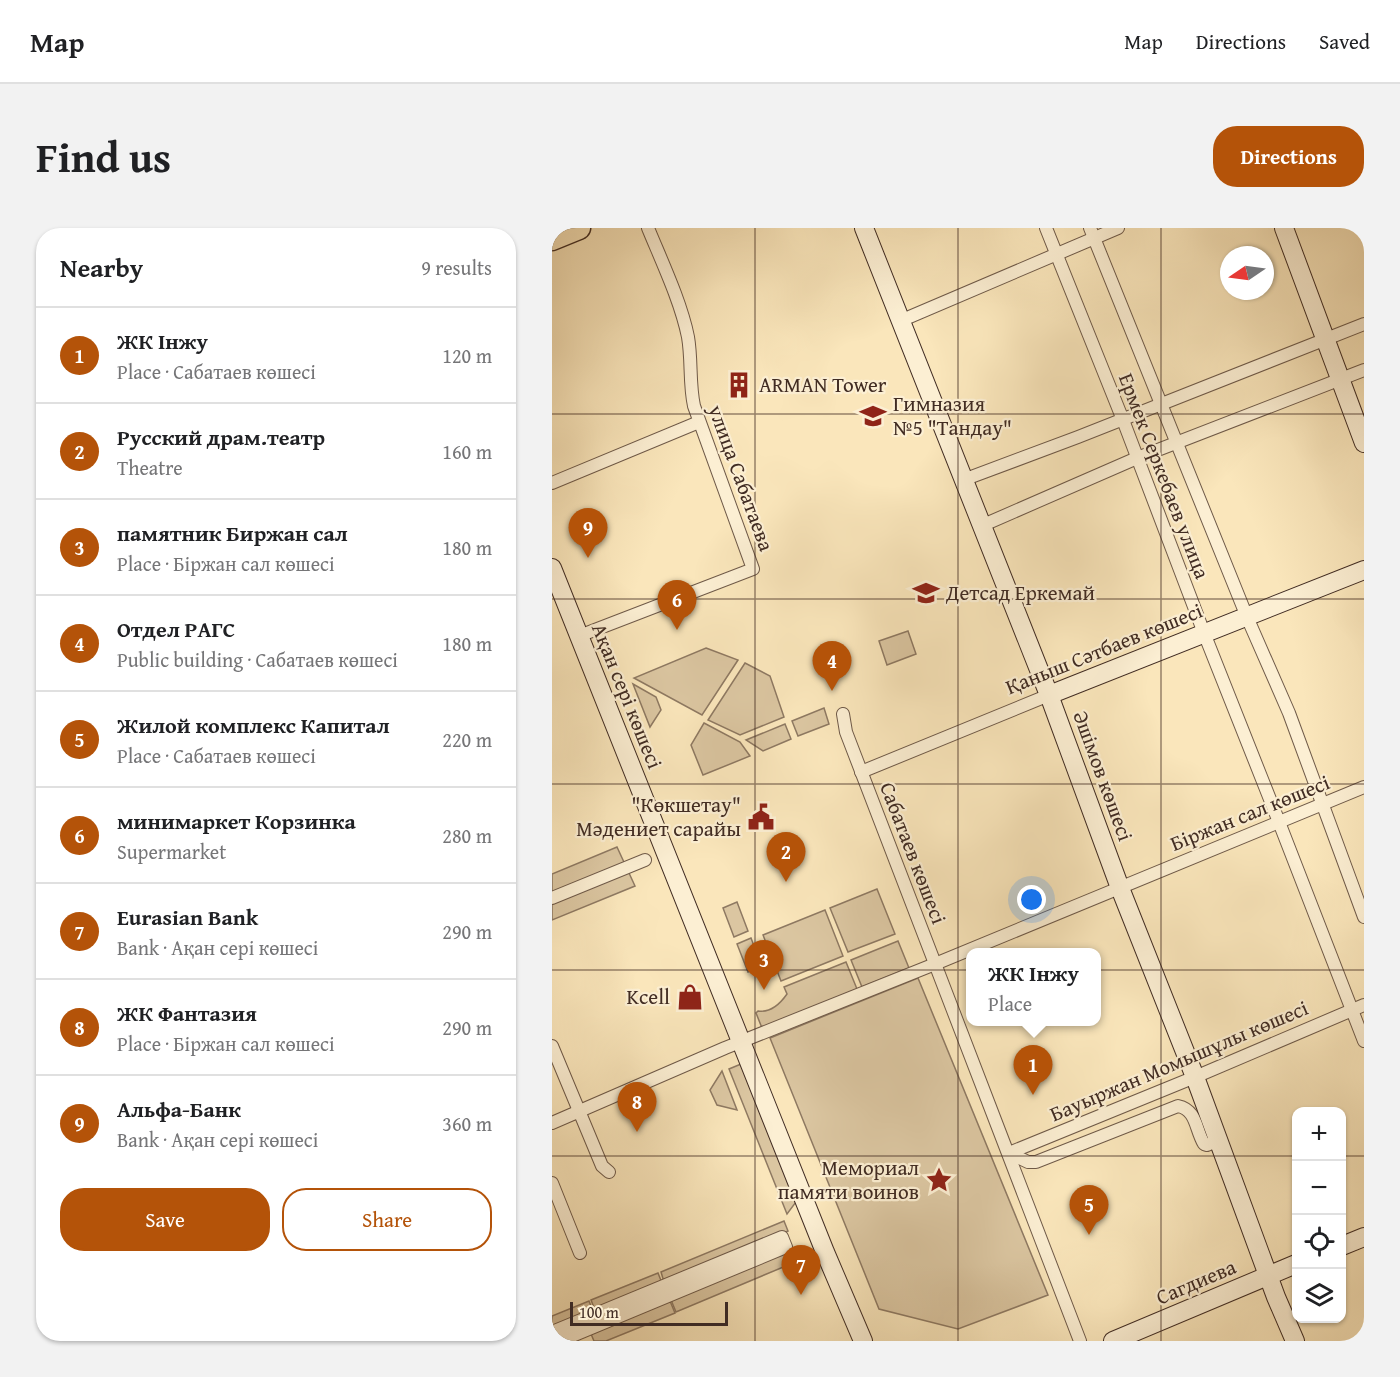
<!DOCTYPE html>
<html lang="en">
<head>
<meta charset="utf-8">
<style>
	:root { --surface:#fff; --page:#f2f2f2; --text:#202124; --muted:#757577; --line:#e0e0e0; --accent:#b45309 }
	body { margin:0; font-family:"Gentium Book Plus",serif; background:var(--page); color:var(--text) }
	.controls { position:absolute; right:18px; bottom:18px; display:grid; overflow:hidden; border-radius:12px; box-shadow:0 2px 4px #0004 }
	.controls button { width:54px; height:54px; display:grid; place-items:center; padding:0; border:0; border-bottom:2px solid var(--line); background:var(--surface); color:var(--text); font:30px sans-serif }
	.compass { position:absolute; left:668px; top:18px; width:54px; height:54px; border-radius:50%; background:var(--surface); box-shadow:0 2px 4px #0004; rotate:257deg }
	.scale { position:absolute; left:18px; bottom:15px; width:158px; box-sizing:border-box; padding-left:6px; border:3px solid #412c23; border-top:0; font-size:16px; line-height:21px; white-space:nowrap; color:#412c23; -webkit-text-stroke:4px #fcefd3; paint-order:stroke }
	.you { position:absolute; left:480px; top:672px; width:21px; height:21px; margin:-15px; border:4px solid #fff; border-radius:50%; background:#1a73e8; box-shadow:0 0 0 9px #1a73e833 }
	.badge { display:grid; place-items:center; width:39px; height:39px; border-radius:50%; background:var(--accent); color:#fff; font-size:20px; font-weight:700 }
	.pin { position:absolute; translate:-50% -50px; filter:drop-shadow(0 2px 3px #0008) }
	.pin::after { content:''; position:absolute; top:32px; width:21px; height:18px; background:inherit; clip-path:polygon(0 0,100% 0,50% 100%) }
	.popup { position:absolute; left:414px; top:720px; width:135px; height:78px; box-sizing:border-box; display:grid; place-content:center; border-radius:12px; background:var(--surface); filter:drop-shadow(0 2px 4px #0005); font-size:20px; white-space:nowrap; color:var(--muted) }
	.popup b { font-size:22px; color:var(--text) }
	.popup::after { content:''; position:absolute; left:50%; top:100%; margin-left:-12px; border:12px solid transparent; border-top-color:var(--surface) }
	.list { margin:0; padding:0; list-style:none }
	h2 { display:flex; justify-content:space-between; align-items:center; height:78px; margin:0; padding:0 24px; font-size:26px }
	h2 small { font-size:20px; font-weight:400; color:var(--muted) }
	.list li { display:grid; grid-template-columns:39px 1fr auto; gap:18px; align-items:center; box-sizing:border-box; height:96px; padding:0 24px; border-top:2px solid var(--line) }
	.list b { display:block; font-size:22px; white-space:nowrap }
	.list p { margin:0; font-size:20px; white-space:nowrap; color:var(--muted) }
	.list em { font-size:20px; font-style:normal; color:var(--muted) }
	.actions { display:flex; gap:12px; padding:18px 24px }
	.actions a { flex:1; padding:14px 0; border:2px solid var(--accent); border-radius:24px; text-align:center; font-size:21px; color:var(--accent) }
	.actions .main { background:var(--accent); color:#fff }
	.icon { flex:none; width:33px; height:33px; fill:none; stroke:currentColor; stroke-width:2; stroke-linecap:round; stroke-linejoin:round }
	.map { position:relative; flex:none; width:812px; height:1113px; overflow:hidden; border-radius:24px }
	header { display:flex; align-items:center; gap:36px; box-sizing:border-box; height:84px; padding:0 30px; background:var(--surface); border-bottom:2px solid var(--line) }
	header strong { font-size:28px }
	nav { display:flex; gap:33px; margin-inline-start:auto; font-size:21px }
	.intro { display:flex; align-items:center; justify-content:space-between; box-sizing:border-box; height:144px; padding:0 36px }
	h1 { margin:0; font-size:42px }
	.button { padding:15px 27px; border-radius:24px; background:var(--accent); color:#fff; font-size:21px; font-weight:700 }
	main { display:flex; gap:36px; padding:0 36px }
	aside { flex:1; background:var(--surface); border-radius:24px; box-shadow:0 2px 4px #0004 }
	.map>svg:first-child { display:block }
</style>
</head>
<body>
<header>
<strong>Map</strong>
<nav><a>Map</a><a>Directions</a><a>Saved</a></nav>
</header>
<div class="intro"><h1>Find us</h1><a class="button">Directions</a></div>
<main>
<aside>
<h2>Nearby<small>9 results</small></h2>
<ul class="list">
<li><span class="badge">1</span><div><b>ЖК Інжу</b><p>Place · Сабатаев көшесі</p></div><em>120 m</em></li>
<li><span class="badge">2</span><div><b>Русский драм.театр</b><p>Theatre</p></div><em>160 m</em></li>
<li><span class="badge">3</span><div><b>памятник Биржан сал</b><p>Place · Біржан сал көшесі</p></div><em>180 m</em></li>
<li><span class="badge">4</span><div><b>Отдел РАГС</b><p>Public building · Сабатаев көшесі</p></div><em>180 m</em></li>
<li><span class="badge">5</span><div><b>Жилой комплекс Капитал</b><p>Place · Сабатаев көшесі</p></div><em>220 m</em></li>
<li><span class="badge">6</span><div><b>минимаркет Корзинка</b><p>Supermarket</p></div><em>280 m</em></li>
<li><span class="badge">7</span><div><b>Eurasian Bank</b><p>Bank · Ақан сері көшесі</p></div><em>290 m</em></li>
<li><span class="badge">8</span><div><b>ЖК Фантазия</b><p>Place · Біржан сал көшесі</p></div><em>290 m</em></li>
<li><span class="badge">9</span><div><b>Альфа-Банк</b><p>Bank · Ақан сері көшесі</p></div><em>360 m</em></li>
</ul>
<div class="actions"><a class="main">Save</a><a>Share</a></div>
</aside>
<div class="map">
<svg width="812" height="1113" viewBox="0 0 812 1113">
	<rect width="100%" height="100%" fill="#fae6bb"/>
	<filter id="stains"><feTurbulence type="fractalNoise" baseFrequency=".00333" numOctaves="4"/><feColorMatrix values="0 0 0 0 .2 0 0 0 0 .09 0 0 0 0 .02 0 0 0 .5 -.17"/></filter>
	<radialGradient id="worn" r=".72"><stop offset=".6" stop-color="#630" stop-opacity="0"/><stop offset="1" stop-color="#630" stop-opacity=".3"/></radialGradient>
	<g fill="#dbc6a1" stroke="#8e7962" stroke-width="1.5">
		<polygon points="356,403 364,426 335,437 327,413"/>
		<polygon points="154,420 186,432 150,487 82,450"/>
		<polygon points="193,435 218,448 232,489 188,507 156,492"/>
		<polygon points="81,456 104,469 109,482 98,499"/>
		<polygon points="272,480 277,496 246,508 240,493"/>
		<polygon points="152,495 188,514 198,528 151,547 139,517"/>
		<polygon points="233,496 239,511 211,523 194,512"/>
		<polygon points="65,619 83,658 0,692 0,646"/>
		<polygon points="325,661 343,706 296,724 278,680"/>
		<polygon points="185,674 196,703 182,709 171,680"/>
		<polygon points="273,682 291,728 229,753 211,707"/>
		<polygon points="199,710 210,739 196,744 185,716"/>
		<polygon points="346,713 357,740 310,759 299,732"/>
		<path d="M294,734L305,761L210,800L204,785L206,783C219,785 228,776 235,766L232,759Z"/>
		<polygon points="366,750 496,1067 406,1101 327,1081 218,810"/>
		<polygon points="189,836 244,974 235,986 177,841"/>
		<polygon points="170,843 185,882 165,877 158,862"/>
		<polygon points="232,993 236,1003 112,1054 109,1044"/>
		<polygon points="243,1020 248,1032 124,1084 119,1072"/>
		<polygon points="106,1045 110,1055 43,1082 39,1072"/>
		<polygon points="37,1073 41,1083 0,1100 0,1088"/>
		<polygon points="118,1073 123,1085 54,1113 42,1113 39,1106"/>
	</g>
	<g fill="none" stroke-linecap="round" stroke-linejoin="round">
		<g stroke="#6f5a49" stroke-width="14">
			<g id="street">
				<polyline points="494,0 571,192 652,405 727,594 812,813"/>
				<polyline points="538,0 695,389 737,485 812,689"/>
				<polyline points="348,93 566,0"/>
				<polyline points="411,252 526,209 812,96"/>
				<polyline points="0,255 147,194"/>
				<polyline points="429,298 585,230 812,142"/>
				<path d="M27,408L201,341L142,178C137,155 140,132 136,109C129,74 110,34 96,0"/>
				<polyline points="291,486 294,504 528,1113"/>
				<polyline points="309,544 497,467"/>
				<polyline points="0,670 93,632"/>
				<polyline points="0,818 50,938 57,944"/>
				<polyline points="0,895 173,820 383,736 812,559"/>
				<polyline points="457,925 643,849 812,777"/>
				<path d="M457,925L476,934H484L626,878C645,882 643,901 652,916L655,917L667,912"/>
				<polyline points="0,955 28,1025"/>
				<polyline points="0,1104 230,1009 234,1019 8,1113"/>
			</g>
		</g>
		<g stroke="#412c23" stroke-width="20">
			<g id="secondary">
				<polyline points="312,0 497,467 568,660 643,849 724,1069 743,1113"/>
				<polyline points="732,0 812,215"/>
				<polyline points="0,340 273,1024 311,1113"/>
				<polyline points="497,467 812,342"/>
				<polyline points="790,1018 812,1009"/>
				<polyline points="561,1113 744,1036"/>
			</g>
		</g>
		<g stroke="#412c23" stroke-width="25">
			<polyline id="highway" points="0,11 27,0"/>
		</g>
		<use href="#street" stroke="#fcefd3" stroke-width="12"/>
		<use href="#secondary" stroke="#fcefd3" stroke-width="18"/>
		<use href="#highway" stroke="#fae6bb" stroke-width="22"/>
	</g>
	<path fill="none" stroke="#412c23" stroke-width="1.5" stroke-opacity="0.55" d="M203,0V1113M406,0V1113M609,0V1113M0,186H812M0,371H812M0,556H812M0,742H812M0,928H744M790,928H812"/>
	<defs>
		<g id="building-bare" transform="scale(2.07)"><path d="M-4-6H4V6H1V3H-1V6H-4ZM-2.5-4.3h1.7v1.8h-1.7ZM.8-4.3h1.7v1.8H.8ZM-2.5-1h1.7V.8h-1.7ZM.8-1h1.7V.8H.8Z" fill="#8f2418" stroke="#fcefd3" stroke-width="2.5" paint-order="stroke"/></g>
		<g id="school-bare" transform="scale(2.07)"><path d="M0-5L7-2L0 1L-7-2ZM-4 1L0 2.5L4 1V4Q0 6-4 4Z" fill="#8f2418" stroke="#fcefd3" stroke-width="2.5" paint-order="stroke"/></g>
		<g id="civic-bare" transform="scale(2.07)"><path d="M-.6-6.5H3V-4.5H.6V-3L4-1V1h2V6H-6V1h2V-1L-.6-3ZM-1.2 2.5V6h2.4V2.5Z" fill="#8f2418" stroke="#fcefd3" stroke-width="2.5" paint-order="stroke"/></g>
		<g id="shop-bare" transform="scale(2.07)"><path d="M-5-2.5h2.3a2.7 3.5 0 0 1 5.4 0H5L5.5 6h-11ZM-1.5-2.5h3a1.5 2.3 0 0 0-3 0Z" fill="#8f2418" stroke="#fcefd3" stroke-width="2.5" paint-order="stroke"/></g>
		<g id="sight-bare" transform="scale(2.07)"><path d="M0-6L1.8-2.2L6-1.7L2.9 1.2L3.7 5.4L0 3.3L-3.7 5.4L-2.9 1.2L-6-1.7L-1.8-2.2Z" fill="#8f2418" stroke="#fcefd3" stroke-width="2.5" paint-order="stroke"/></g>
	</defs>
	<g fill-rule="evenodd">
		<use href="#building-bare" x="187" y="157"/>
		<use href="#school-bare" x="321" y="188"/>
		<use href="#school-bare" x="374" y="365"/>
		<use href="#civic-bare" x="209" y="589"/>
		<use href="#shop-bare" x="138" y="769"/>
		<use href="#sight-bare" x="387" y="952"/>
	</g>
	<g text-anchor="middle" stroke-width="4.5" stroke-linejoin="round" paint-order="stroke">
		<g font-size="21" fill="#412c23" stroke="#fcefd3" text-anchor="start">
			<text x="207" y="164">ARMAN Tower</text>
			<text x="341" y="183">Гимназия<tspan x="341" dy="24">№5 "Тандау"</tspan></text>
			<text x="394" y="372">Детсад Еркемай</text>
			<text x="189" y="584" text-anchor="end">"Көкшетау"<tspan x="189" dy="24">Мәдениет сарайы</tspan></text>
			<text x="118" y="776" text-anchor="end">Kcell</text>
			<text x="367" y="947" text-anchor="end">Мемориал<tspan x="367" dy="24">памяти воинов</tspan></text>
		</g>
		<g font-size="21" fill="#412c23" stroke="#fcefd3">
			<text transform="translate(612 248) rotate(69)" y="7">Ермек Серкебаев улица</text>
			<text transform="translate(189 250) rotate(70)" y="7">улица Сабатаева</text>
			<text transform="translate(552 421) rotate(-22)" y="7">Қаныш Сәтбаев көшесі</text>
			<text transform="translate(75 468) rotate(68)" y="7">Ақан сері көшесі</text>
			<text transform="translate(551 548) rotate(70)" y="7">Әшімов көшесі</text>
			<text transform="translate(698 585) rotate(-22)" y="7">Біржан сал көшесі</text>
			<text transform="translate(361 625) rotate(69)" y="7">Сабатаев көшесі</text>
			<text transform="translate(627 833) rotate(-23)" y="7">Бауыржан Момышұлы көшесі</text>
			<text transform="translate(644 1054) rotate(-23)" y="7">Сагдиева</text>
		</g>
	</g>
	<rect width="100%" height="100%" filter="url(#stains)"/>
	<rect width="100%" height="100%" fill="url(#worn)"/>
</svg>
<div class="controls">
<button>+</button>
<button>−</button>
<button><svg class="icon" aria-label="locate" viewBox="0 0 24 24"><circle cx="12" cy="12" r="6"/><path d="M12 2v4M12 18v4M2 12h4M18 12h4"/></svg></button>
<button><svg class="icon" aria-label="layers" viewBox="0 0 24 24"><path d="M12 4l9 5-9 5-9-5zM3 14l9 5 9-5"/></svg></button>
</div>
<svg class="compass" viewBox="-18 -18 36 36"><path d="M0-13l5 13h-10z" fill="#e53935"/><path d="M0 13l5-13h-10z" fill="#757577"/></svg>
<div class="scale">100 m</div>
<div class="you"></div>
<div class="pin badge" style="left:481px;top:867px">1</div>
<div class="popup"><b>ЖК Інжу</b>Place</div>
<div class="pin badge" style="left:234px;top:654px">2</div>
<div class="pin badge" style="left:212px;top:762px">3</div>
<div class="pin badge" style="left:280px;top:463px">4</div>
<div class="pin badge" style="left:537px;top:1007px">5</div>
<div class="pin badge" style="left:125px;top:402px">6</div>
<div class="pin badge" style="left:249px;top:1067px">7</div>
<div class="pin badge" style="left:85px;top:904px">8</div>
<div class="pin badge" style="left:36px;top:330px">9</div>
</div>
</main>
</body>
</html>
